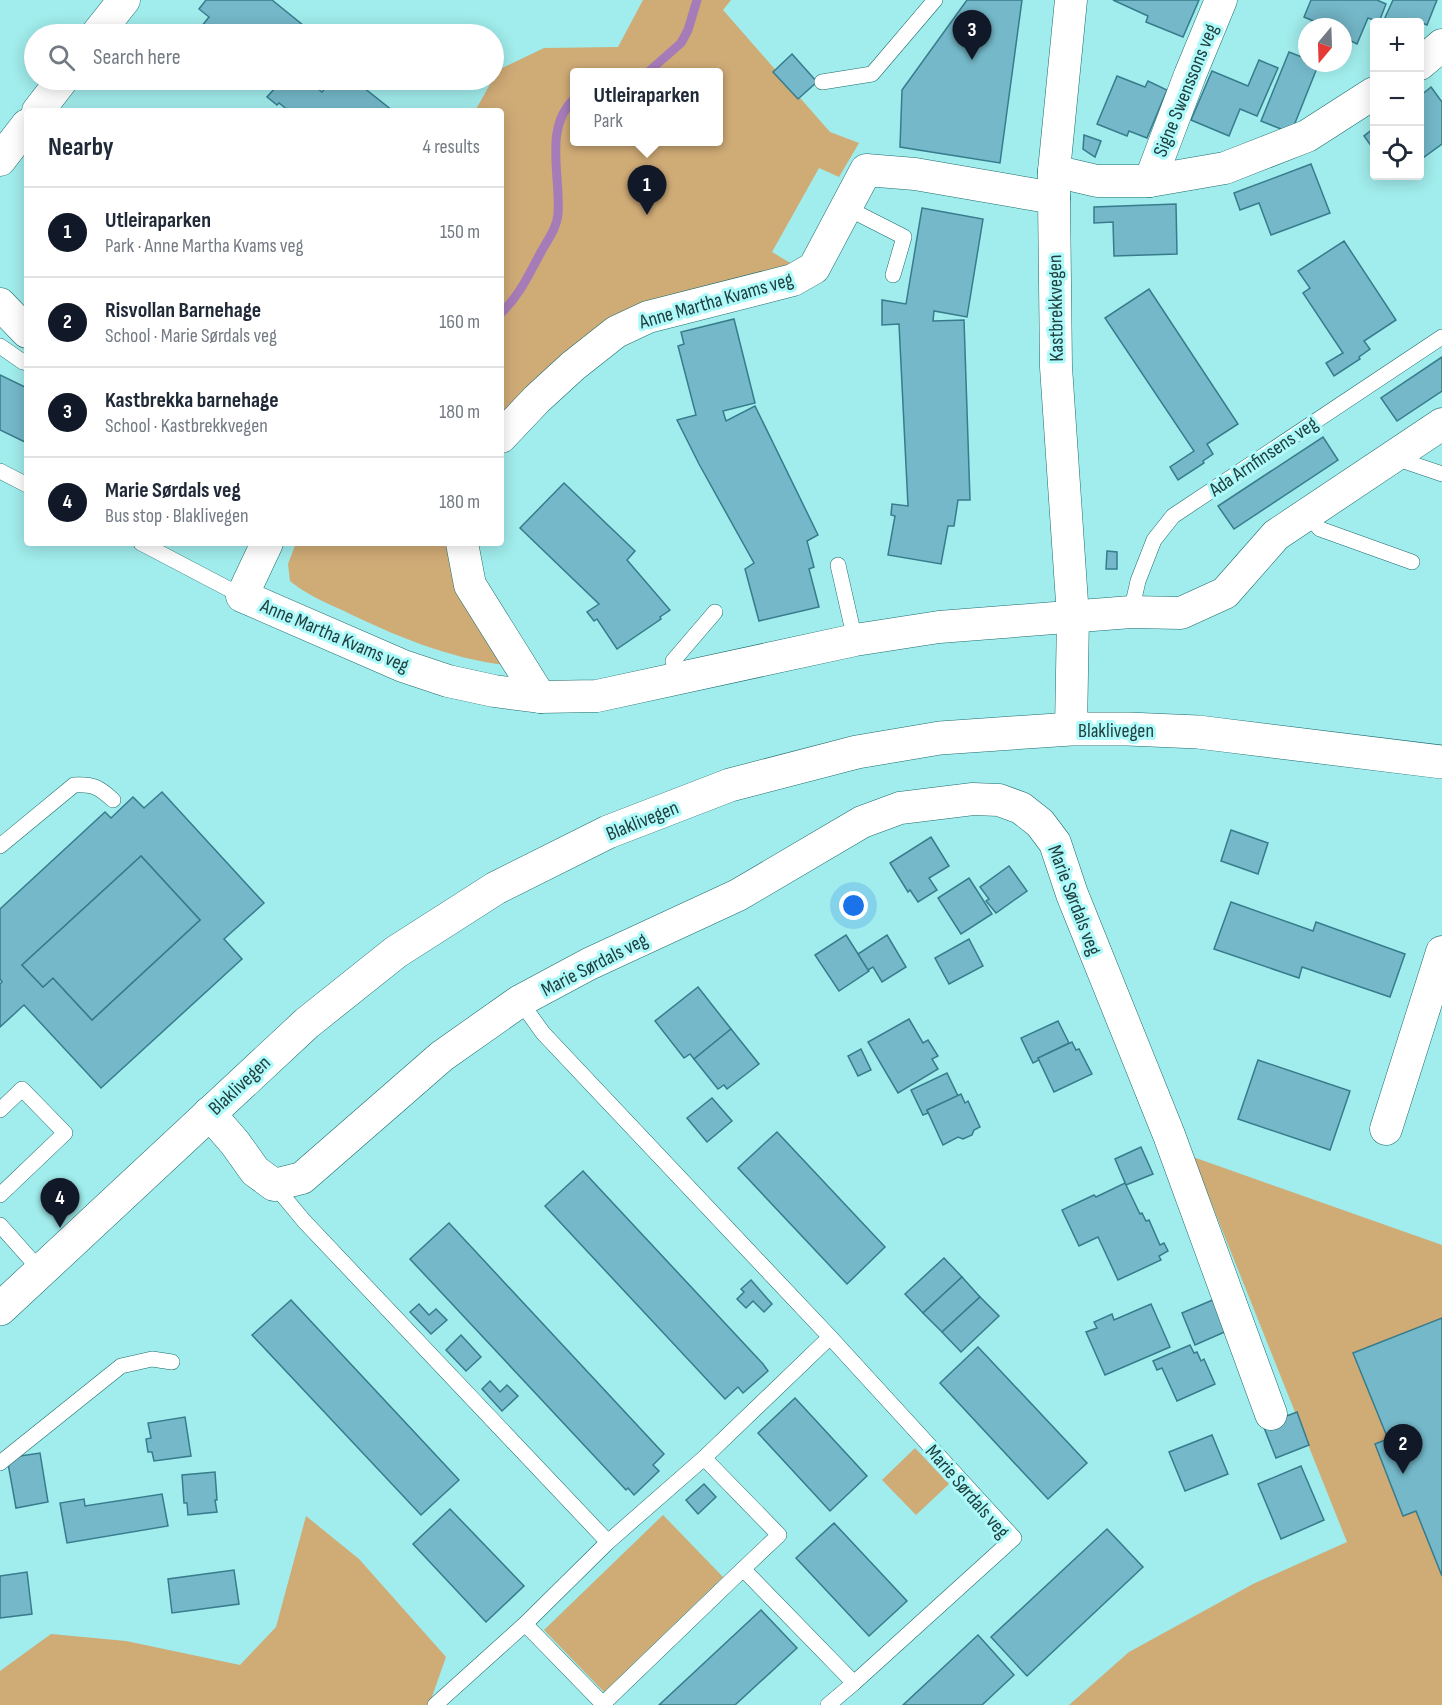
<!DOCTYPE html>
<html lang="en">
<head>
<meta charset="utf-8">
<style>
	:root { --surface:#fff; --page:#f2f2f3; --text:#1f2937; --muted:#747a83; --line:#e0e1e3; --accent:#111827 }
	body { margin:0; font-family:"Sofia Sans Condensed",sans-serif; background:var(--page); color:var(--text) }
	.controls { position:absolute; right:18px; top:18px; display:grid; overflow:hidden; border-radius:6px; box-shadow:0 3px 15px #0003 }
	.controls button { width:54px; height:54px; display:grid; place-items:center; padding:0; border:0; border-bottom:2px solid var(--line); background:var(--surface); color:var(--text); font:30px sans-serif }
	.compass { position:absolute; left:1298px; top:18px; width:54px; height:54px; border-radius:50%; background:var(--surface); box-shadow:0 3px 15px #0003; rotate:199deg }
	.you { position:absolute; left:854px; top:906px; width:21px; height:21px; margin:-15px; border:4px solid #fff; border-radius:50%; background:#1a73e8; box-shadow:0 0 0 9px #1a73e833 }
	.badge { display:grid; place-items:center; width:39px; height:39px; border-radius:50%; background:var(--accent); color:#fff; font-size:20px; font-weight:700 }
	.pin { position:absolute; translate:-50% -50px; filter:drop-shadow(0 2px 3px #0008) }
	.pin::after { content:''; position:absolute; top:32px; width:21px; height:18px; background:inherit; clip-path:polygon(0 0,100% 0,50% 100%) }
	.popup { position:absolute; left:570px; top:68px; width:153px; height:78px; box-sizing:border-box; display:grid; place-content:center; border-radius:6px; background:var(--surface); filter:drop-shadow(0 2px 4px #0005); font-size:20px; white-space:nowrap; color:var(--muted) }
	.popup b { font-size:22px; color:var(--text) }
	.popup::after { content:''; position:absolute; left:50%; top:100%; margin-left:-12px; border:12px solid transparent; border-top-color:var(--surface) }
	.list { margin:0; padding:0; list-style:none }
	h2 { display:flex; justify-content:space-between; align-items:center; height:78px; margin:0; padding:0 24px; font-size:26px }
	h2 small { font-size:20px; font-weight:400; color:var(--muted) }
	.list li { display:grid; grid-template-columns:39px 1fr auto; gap:18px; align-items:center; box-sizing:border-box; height:90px; padding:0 24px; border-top:2px solid var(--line) }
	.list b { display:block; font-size:22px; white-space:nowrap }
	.list p { margin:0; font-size:20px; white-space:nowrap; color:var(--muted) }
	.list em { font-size:20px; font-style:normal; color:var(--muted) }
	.icon { flex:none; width:33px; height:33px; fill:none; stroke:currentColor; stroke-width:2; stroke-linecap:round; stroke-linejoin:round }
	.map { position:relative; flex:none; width:1442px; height:1705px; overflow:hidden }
	.search { position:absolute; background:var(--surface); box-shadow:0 3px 15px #0003; left:24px; top:24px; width:480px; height:66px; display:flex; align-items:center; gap:15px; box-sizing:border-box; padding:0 21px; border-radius:33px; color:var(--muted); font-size:22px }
	.panel { position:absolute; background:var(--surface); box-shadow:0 3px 15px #0003; left:24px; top:108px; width:480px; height:438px; border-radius:6px }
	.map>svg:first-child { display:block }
</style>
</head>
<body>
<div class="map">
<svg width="1442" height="1705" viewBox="0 0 1442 1705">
	<rect width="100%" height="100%" fill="#a1ecec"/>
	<g fill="#cfab76" fill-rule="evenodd">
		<path d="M643,0H731L723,10L830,132L859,143L839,177L819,168L772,252L792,264L657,299L605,321L522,396L501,419V111H475L498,70L544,48L618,47ZM575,73H719V142H575Z"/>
		<path d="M296,543H450L506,665C450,659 393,635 342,610C324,602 306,594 290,581L288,564Z"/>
		<polygon points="1193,1157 1442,1245 1442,1705 1069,1705 1129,1652 1253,1584 1347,1542"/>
		<polygon points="915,1448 949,1484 916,1515 882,1480"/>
		<polygon points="663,1515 723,1577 604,1692 544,1630"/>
		<polygon points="306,1516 359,1559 446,1657 429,1705 0,1705 0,1671 51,1634 126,1641 240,1665 276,1627"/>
	</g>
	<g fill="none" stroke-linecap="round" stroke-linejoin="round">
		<g stroke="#a67cb8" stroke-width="9">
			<polyline points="647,73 681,43 688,30 697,0"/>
			<path d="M501,313C520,295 529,274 541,252C548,239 557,228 558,214C561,176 543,127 575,98"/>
		</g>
	</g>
	<g fill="#74b8c9" stroke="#377c8c" stroke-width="1.5" fill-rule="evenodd">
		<polygon points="206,0 272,0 314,34 211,34 201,27 209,17 199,9"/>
		<polygon points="967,0 1022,0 1000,163 900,147 902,90"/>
		<polygon points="1113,0 1199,0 1183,37 1146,22 1148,16"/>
		<polygon points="1311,0 1377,0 1386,4 1379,22 1368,18 1357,44 1343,37 1343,27 1322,27 1323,25 1304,17"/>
		<polygon points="1393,0 1437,0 1427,25 1420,22 1420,24 1420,22 1383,22"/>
		<polygon points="1289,52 1307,59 1307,63 1319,63 1291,133 1261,121"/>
		<polygon points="792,54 817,82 798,99 773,72"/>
		<polygon points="1259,60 1278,68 1257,116 1240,109 1229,136 1191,120 1212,71 1248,86"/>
		<polygon points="1117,76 1145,87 1148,81 1167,90 1147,138 1129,131 1127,136 1097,124"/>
		<polygon points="267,80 306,80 322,92 332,80 354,80 393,111 289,111 279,103 277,105 267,97 276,87"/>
		<polygon points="1431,87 1442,102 1442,144 1420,160 1420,96"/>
		<polygon points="1374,128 1374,150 1364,136"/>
		<polygon points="1084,135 1101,141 1095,157 1083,149"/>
		<polygon points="1311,164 1330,213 1271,235 1259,203 1240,210 1234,193"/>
		<polygon points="1176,204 1177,254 1114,256 1113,222 1094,223 1094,207"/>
		<polygon points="922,208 983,219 967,317 934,311 933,321 964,320 970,500 958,500 954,526 948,526 941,564 888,555 895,516 891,515 892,504 908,506 899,324 882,325 882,300 906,304"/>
		<polygon points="1344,241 1396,320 1364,341 1370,349 1359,357 1360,359 1334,376 1326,363 1343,353 1303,293 1310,288 1298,271"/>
		<polygon points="1149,289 1238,424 1207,444 1213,454 1203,461 1204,463 1178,480 1170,467 1194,451 1105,318"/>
		<polygon points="734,319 755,403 723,411 726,421 755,406 818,535 807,541 814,567 809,569 819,607 759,621 745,569 754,563 699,464 677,420 696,415 678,346 684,344 681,332"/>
		<polygon points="1442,357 1442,391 1397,421 1381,398"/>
		<polygon points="0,375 27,388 27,443 0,430"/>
		<polygon points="1323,437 1338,460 1234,529 1218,506"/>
		<polygon points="564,483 635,551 627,560 670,610 660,617 661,619 617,649 597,619 594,621 587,612 599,604 520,528"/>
		<polygon points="1107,551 1117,552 1117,569 1106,569"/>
		<path d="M162,792L264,903L224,939L242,959L101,1088L24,1005L0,1027V984L2,982L0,979V909L105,812L111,818L133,797L144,808ZM141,856L200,920L92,1020L53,978L43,987L22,965Z"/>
		<polygon points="1231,830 1268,843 1258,874 1221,861"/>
		<polygon points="931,837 949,866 929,878 937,890 918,902 910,890 908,892 890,863"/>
		<polygon points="141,856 200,920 92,1020 53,978 43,987 22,965"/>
		<polygon points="1009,866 1027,891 996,913 986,901 989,899 980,887"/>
		<polygon points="969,878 992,914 961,934 938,898"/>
		<polygon points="1231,902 1313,931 1316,922 1405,954 1390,997 1302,967 1299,978 1214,949"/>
		<polygon points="846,935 869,971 839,991 815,955"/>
		<polygon points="887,935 906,967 882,982 873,967 868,970 858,954"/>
		<polygon points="969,939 983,966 949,984 935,958"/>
		<polygon points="698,987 731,1029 694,1059 690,1054 684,1058 655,1021"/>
		<polygon points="909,1019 923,1043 928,1040 938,1056 932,1059 938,1069 898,1093 868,1042"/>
		<polygon points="1058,1021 1069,1043 1038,1058 1039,1060 1033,1063 1021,1038"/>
		<polygon points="731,1029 759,1064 727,1089 724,1085 718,1089 694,1059"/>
		<polygon points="1072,1042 1076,1050 1079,1049 1092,1074 1054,1092 1038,1058"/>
		<polygon points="861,1049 871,1070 858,1076 848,1056"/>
		<polygon points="1258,1060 1350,1091 1330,1150 1238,1119"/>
		<polygon points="947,1073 958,1096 927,1110 928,1113 923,1115 911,1090"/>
		<polygon points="961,1094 965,1103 968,1101 980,1127 974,1130 972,1135 963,1139 958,1137 943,1145 927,1110"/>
		<polygon points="712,1098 732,1121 707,1142 687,1118"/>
		<polygon points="777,1132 885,1247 847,1284 738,1168"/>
		<polygon points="1141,1147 1153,1174 1126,1185 1115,1159"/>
		<polygon points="583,1171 763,1364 768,1371 743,1393 738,1387 725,1399 545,1206"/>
		<polygon points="1125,1183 1140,1214 1142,1213 1146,1221 1149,1220 1160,1245 1164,1243 1168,1251 1159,1256 1161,1260 1118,1280 1098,1237 1079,1246 1062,1210 1094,1195 1096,1197"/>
		<polygon points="449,1223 664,1454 653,1465 659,1471 634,1495 628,1488 626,1490 410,1259"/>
		<polygon points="944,1258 962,1277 923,1313 905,1294"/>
		<polygon points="962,1277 980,1297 942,1332 923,1313"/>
		<polygon points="751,1280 772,1304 764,1312 753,1301 746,1308 737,1299 744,1292 741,1289"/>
		<polygon points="980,1297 999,1316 961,1352 942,1332"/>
		<polygon points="1215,1299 1229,1330 1195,1345 1182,1313"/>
		<polygon points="291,1300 459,1480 421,1515 252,1335"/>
		<polygon points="419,1304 429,1315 436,1309 447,1320 431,1334 410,1312"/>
		<polygon points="1151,1304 1170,1347 1105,1375 1086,1332 1097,1328 1094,1322 1112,1314 1114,1320"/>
		<polygon points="1442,1318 1442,1576 1416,1511 1403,1516 1375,1444 1388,1439 1353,1353"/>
		<polygon points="461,1335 481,1357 466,1371 446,1350"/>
		<polygon points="1190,1345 1194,1353 1197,1352 1201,1361 1204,1359 1215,1384 1177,1401 1162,1368 1157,1370 1153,1361"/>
		<polygon points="978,1347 1087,1463 1048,1499 940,1383"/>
		<polygon points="490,1381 500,1392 507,1385 518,1396 502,1411 482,1389"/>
		<polygon points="795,1398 867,1476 830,1511 758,1433"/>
		<polygon points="1297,1412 1309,1445 1276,1458 1263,1425"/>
		<polygon points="185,1417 191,1456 154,1461 152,1452 148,1452 146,1439 151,1438 148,1423"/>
		<polygon points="1212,1435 1228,1474 1185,1491 1169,1452"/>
		<polygon points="40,1453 48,1502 16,1508 7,1458"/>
		<polygon points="1301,1466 1324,1520 1281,1539 1258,1484"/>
		<polygon points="215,1472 217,1500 215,1500 217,1512 188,1515 187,1503 184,1503 182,1475"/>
		<polygon points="704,1484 716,1497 698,1514 686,1500"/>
		<polygon points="162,1494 168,1526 67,1543 60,1503 84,1499 85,1506"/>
		<polygon points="450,1509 524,1586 486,1622 413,1544"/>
		<polygon points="834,1523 907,1601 869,1636 796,1558"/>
		<polygon points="1107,1529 1143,1567 1027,1676 991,1637"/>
		<polygon points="234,1570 239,1604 172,1613 168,1579"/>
		<polygon points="27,1572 32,1614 0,1618 0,1576"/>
		<polygon points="761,1610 797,1648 735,1705 659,1705"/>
		<polygon points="978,1635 1014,1675 982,1705 903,1705"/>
	</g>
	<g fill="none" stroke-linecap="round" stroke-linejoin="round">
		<g stroke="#1d6c6d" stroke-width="16">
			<g id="lane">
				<polyline points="822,82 872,74 935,0"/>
				<polyline points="847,208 904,237 893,275"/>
				<polyline points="0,346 23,362 27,363"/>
				<polyline points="1392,457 1442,474"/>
				<polyline points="0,471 27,485"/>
				<polyline points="1307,514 1320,529 1412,562"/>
				<polyline points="141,543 242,596"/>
				<polyline points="838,565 855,640"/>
				<polyline points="1131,612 1138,581 1154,540 1173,516 1442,337"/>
				<polyline points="675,680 673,661 715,612"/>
				<path d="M0,846L74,785C93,784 99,787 113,800"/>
				<polyline points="520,1001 543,1033 830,1337 1014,1538 854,1683 743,1569 779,1535 704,1458 830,1337"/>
				<polyline points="0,1110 22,1089 65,1133 0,1195"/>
				<polyline points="274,1185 304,1221 608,1542 704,1458"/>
				<polyline points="0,1225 41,1271"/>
				<polyline points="0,1463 121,1366 152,1359 172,1362"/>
				<polyline points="525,1624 603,1704 743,1569"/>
				<polyline points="435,1705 525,1624 608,1542"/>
				<polyline points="828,1705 854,1683"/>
			</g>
		</g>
		<g stroke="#1d6c6d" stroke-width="33">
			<g id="street">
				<polyline points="97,34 124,0"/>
				<polyline points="1420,64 1442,45"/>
				<polyline points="38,111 62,80"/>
				<polyline points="0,160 27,125"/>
				<polyline points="1054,171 1097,181 1150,181 1225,168 1307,136 1374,93"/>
				<polyline points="1150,181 1190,75 1221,0"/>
				<polyline points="0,304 27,332"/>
				<polyline points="501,437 537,399 573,366 616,332 648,317 793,280 814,268 866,170 915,174 1054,198"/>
				<polyline points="267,543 242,596 403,666 448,681 494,691 540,697 597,696 855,640 939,627 1131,612 1181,613 1225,593 1276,535 1442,424"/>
				<polyline points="462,543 470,585 540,697"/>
				<polyline points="1071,729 1073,617 1056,367 1054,198 1054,171 1071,0"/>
				<polyline points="209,1113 235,1143 255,1171 274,1185 302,1178 442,1056 520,1001 589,964 738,895 862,822 900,808 973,799 999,800 1021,808 1040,823 1055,843 1072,894 1169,1135 1271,1414"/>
				<polyline points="1386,1129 1442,952"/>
			</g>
		</g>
		<g stroke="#1d6c6d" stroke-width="34">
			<polyline id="secondary" points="0,1309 307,1023 396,952 496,888 608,832 730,785 857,752 940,738 1071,729 1128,729 1198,732 1442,762"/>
		</g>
		<use href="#lane" stroke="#fff" stroke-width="15"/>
		<use href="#street" stroke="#fff" stroke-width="32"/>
		<use href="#secondary" stroke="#fff" stroke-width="33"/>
	</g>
	<g text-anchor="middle" stroke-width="6" stroke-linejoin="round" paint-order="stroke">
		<g font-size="20" fill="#224040" stroke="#aef9f9">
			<text transform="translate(1185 90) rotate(-68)" y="7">Signe Swenssons veg</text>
			<text transform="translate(716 300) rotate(-16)" y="7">Anne Martha Kvams veg</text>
			<text transform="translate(1055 308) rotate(-91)" y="7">Kastbrekkvegen</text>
			<text transform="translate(1263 456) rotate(-34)" y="7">Ada Arnfinsens veg</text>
			<text transform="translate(335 635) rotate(23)" y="7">Anne Martha Kvams veg</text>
			<text x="1116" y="737">Blaklivegen</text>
			<text transform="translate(642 820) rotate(-22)" y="7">Blaklivegen</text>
			<text transform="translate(1075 900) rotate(69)" y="7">Marie Sørdals veg</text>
			<text transform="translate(594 964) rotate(-27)" y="7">Marie Sørdals veg</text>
			<text transform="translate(239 1085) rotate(-43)" y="7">Blaklivegen</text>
			<text transform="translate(968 1491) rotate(49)" y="7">Marie Sørdals veg</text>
		</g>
	</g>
</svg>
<div class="controls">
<button>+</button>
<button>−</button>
<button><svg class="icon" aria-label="locate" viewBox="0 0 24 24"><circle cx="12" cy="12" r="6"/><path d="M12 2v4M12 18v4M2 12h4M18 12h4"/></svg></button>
</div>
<svg class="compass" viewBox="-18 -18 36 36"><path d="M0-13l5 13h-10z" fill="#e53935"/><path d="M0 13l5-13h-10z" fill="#747a83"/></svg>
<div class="you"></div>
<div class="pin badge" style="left:647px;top:215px">1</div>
<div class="popup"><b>Utleiraparken</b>Park</div>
<div class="pin badge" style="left:1403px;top:1474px">2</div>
<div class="pin badge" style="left:972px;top:60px">3</div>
<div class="pin badge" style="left:60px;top:1228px">4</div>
<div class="search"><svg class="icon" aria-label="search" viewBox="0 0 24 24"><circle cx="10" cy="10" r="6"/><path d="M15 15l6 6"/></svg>Search here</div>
<section class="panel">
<h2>Nearby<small>4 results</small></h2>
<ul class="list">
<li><span class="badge">1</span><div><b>Utleiraparken</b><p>Park · Anne Martha Kvams veg</p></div><em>150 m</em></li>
<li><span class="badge">2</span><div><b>Risvollan Barnehage</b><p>School · Marie Sørdals veg</p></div><em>160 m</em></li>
<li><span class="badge">3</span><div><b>Kastbrekka barnehage</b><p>School · Kastbrekkvegen</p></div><em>180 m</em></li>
<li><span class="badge">4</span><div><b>Marie Sørdals veg</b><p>Bus stop · Blaklivegen</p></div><em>180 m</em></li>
</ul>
</section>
</div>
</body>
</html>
